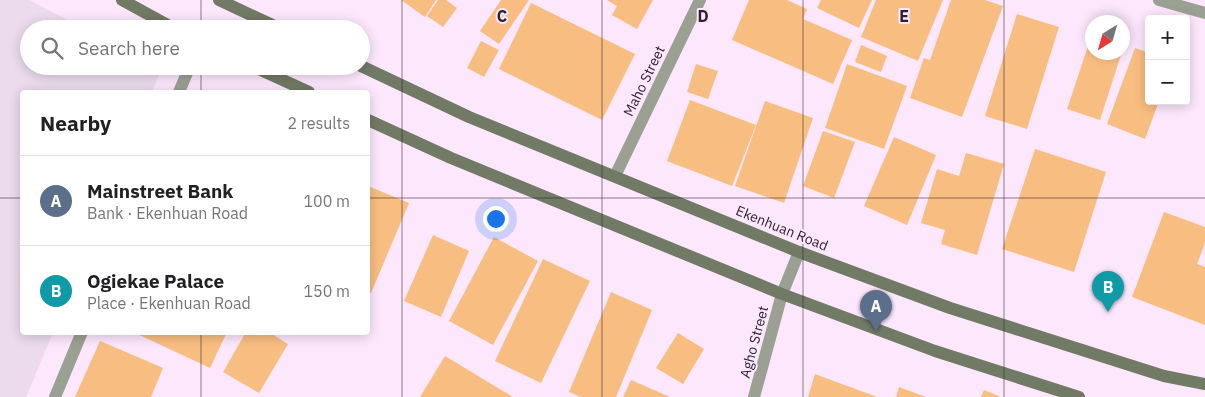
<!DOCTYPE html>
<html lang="en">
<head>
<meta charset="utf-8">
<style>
	:root { --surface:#fff; --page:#f6f6f6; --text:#202124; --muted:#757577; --line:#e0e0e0; --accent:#454ec3 }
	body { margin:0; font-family:"IBM Plex Sans",sans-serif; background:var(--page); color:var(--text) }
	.controls { position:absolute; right:15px; top:15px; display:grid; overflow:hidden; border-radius:5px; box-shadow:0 2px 12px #0003 }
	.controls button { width:45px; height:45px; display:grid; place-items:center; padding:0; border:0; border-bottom:1px solid var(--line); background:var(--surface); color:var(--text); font:25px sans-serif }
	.compass { position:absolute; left:1085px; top:15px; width:45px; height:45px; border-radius:50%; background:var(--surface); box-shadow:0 2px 12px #0003; rotate:217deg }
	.you { position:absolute; left:495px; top:218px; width:18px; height:18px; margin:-12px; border:4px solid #fff; border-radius:50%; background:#1a73e8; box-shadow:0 0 0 8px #1a73e833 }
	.badge { display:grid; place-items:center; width:32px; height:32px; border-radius:50%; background:var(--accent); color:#fff; font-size:16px; font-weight:700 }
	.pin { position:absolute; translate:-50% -41px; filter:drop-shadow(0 1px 2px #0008) }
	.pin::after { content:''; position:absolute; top:26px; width:18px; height:15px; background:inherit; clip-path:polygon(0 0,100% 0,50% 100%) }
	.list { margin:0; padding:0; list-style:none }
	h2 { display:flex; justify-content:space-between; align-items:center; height:65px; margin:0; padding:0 20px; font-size:21px }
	h2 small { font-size:16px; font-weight:400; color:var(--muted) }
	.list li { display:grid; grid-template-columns:32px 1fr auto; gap:15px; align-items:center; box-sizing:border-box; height:90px; padding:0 20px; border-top:1px solid var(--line) }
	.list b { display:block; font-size:19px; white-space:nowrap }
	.list p { margin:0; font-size:16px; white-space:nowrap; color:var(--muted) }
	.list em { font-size:16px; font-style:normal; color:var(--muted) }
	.icon { flex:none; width:28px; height:28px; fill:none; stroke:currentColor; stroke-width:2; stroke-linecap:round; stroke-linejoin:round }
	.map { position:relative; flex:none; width:1205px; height:397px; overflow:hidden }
	.search { position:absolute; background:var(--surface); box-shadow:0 2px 12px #0003; left:20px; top:20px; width:350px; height:55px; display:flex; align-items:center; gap:12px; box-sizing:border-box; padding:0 18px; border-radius:28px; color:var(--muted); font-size:19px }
	.panel { position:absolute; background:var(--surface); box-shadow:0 2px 12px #0003; left:20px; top:90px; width:350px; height:245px; border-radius:5px }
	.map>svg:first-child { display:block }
</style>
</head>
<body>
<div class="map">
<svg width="1205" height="397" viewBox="0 0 1205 397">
	<rect width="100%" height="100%" fill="#fce7fd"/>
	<polygon fill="#ebdbed" points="0,0 29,0 85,29 29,29 29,66 158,66 162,68 152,92 22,92 22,332 53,333 26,397 0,397"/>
	<g fill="#f8bd81">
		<polygon points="401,0 436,0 425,17"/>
		<polygon points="438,0 446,0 457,8 443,27 427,16"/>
		<polygon points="501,0 529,0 499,44 480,31"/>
		<polygon points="607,0 653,0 637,29 612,15 617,6"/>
		<polygon points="749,0 787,0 807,9 803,19 852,40 833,84 732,40"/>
		<polygon points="821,0 872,0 859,28 817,8"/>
		<polygon points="876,0 943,0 918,61 861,37"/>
		<polygon points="951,0 985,0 1003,6 962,117 910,98 924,58 930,60"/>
		<polygon points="531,3 635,54 602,120 499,69"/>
		<polygon points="1017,14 1059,27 1027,129 985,116"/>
		<polygon points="1092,34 1092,52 1122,52 1100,120 1067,109"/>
		<polygon points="481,41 499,50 484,77 467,68"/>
		<polygon points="861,45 887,56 881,72 855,62"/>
		<polygon points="1135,48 1149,53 1149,101 1159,101 1145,139 1107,124"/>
		<polygon points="696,64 718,71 708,99 687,92"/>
		<polygon points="847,64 907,86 884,149 825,128"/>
		<polygon points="690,100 756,125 732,186 667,161"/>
		<polygon points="765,101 813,118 784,203 735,186"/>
		<polygon points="823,131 855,142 834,198 803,186"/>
		<polygon points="894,137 936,155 907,225 864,206"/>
		<polygon points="1035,149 1106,172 1074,272 1002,249"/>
		<polygon points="966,153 1004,164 977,255 941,244 945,230 921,223 937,169 959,176"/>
		<polygon points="368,186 409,203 371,293 368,291"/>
		<polygon points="1164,212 1205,227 1205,243 1197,264 1205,267 1205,325 1132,297"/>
		<polygon points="433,235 469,251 441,317 404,301"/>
		<polygon points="494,237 538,261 493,345 449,321"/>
		<polygon points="543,259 590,281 541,383 495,361"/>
		<polygon points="611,292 652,310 616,397 581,397 569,392"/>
		<polygon points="133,332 227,332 210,368"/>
		<polygon points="246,332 269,332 288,344 259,393 223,372"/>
		<polygon points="678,333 704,349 683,384 656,368"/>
		<polygon points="100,341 163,368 151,397 75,397"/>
		<polygon points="445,356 513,397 420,397"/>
		<polygon points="815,374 877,397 808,397"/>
		<polygon points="631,380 670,397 623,397"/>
		<polygon points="899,387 926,397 896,397"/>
		<polygon points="984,390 1001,397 981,397"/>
	</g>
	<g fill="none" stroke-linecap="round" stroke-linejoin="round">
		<g stroke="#9aa092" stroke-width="12">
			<polyline points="1159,0 1205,13"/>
			<polyline points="179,92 190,66"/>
			<polyline points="615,176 700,0"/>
			<polyline points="55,397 82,332"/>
			<polyline points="754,397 782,294 799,252"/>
		</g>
		<g stroke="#717a65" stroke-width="12">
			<polyline points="122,0 175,29"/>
			<polyline points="219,0 281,29"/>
			<polyline points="252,66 309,92"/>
			<polyline points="361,66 469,117 799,252 950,308 1164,376 1205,384"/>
			<polyline points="368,120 451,158 782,294 935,351 1079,397"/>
		</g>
	</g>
	<path fill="none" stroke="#2c222d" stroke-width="1" stroke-opacity="0.55" d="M201,0V29M402,0V397M602,0V397M803,0V397M1004,0V397M201,66V92M0,198H22M368,198H1205M201,332V397"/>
	<g text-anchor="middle" stroke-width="4" stroke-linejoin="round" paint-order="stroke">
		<g font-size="14" fill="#2c222d" stroke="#fce7fd">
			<text transform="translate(644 81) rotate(-64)" y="5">Maho Street</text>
			<text transform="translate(782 228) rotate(22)" y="5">Ekenhuan Road</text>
			<text transform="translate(754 342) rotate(-75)" y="5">Agho Street</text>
		</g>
	</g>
	<g font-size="16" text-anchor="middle" font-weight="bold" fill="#2c222d" stroke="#fce7fd" stroke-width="4" stroke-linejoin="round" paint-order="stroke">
		<text x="502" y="22">C</text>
		<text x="703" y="22">D</text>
		<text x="904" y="22">E</text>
	</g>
</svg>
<div class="controls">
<button>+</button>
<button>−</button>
</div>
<svg class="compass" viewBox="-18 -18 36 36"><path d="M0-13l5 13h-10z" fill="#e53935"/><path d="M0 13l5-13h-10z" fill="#757577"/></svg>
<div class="you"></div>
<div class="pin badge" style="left:876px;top:331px;background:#5c6f8a">A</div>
<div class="pin badge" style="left:1108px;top:312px;background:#0f9aa8">B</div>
<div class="search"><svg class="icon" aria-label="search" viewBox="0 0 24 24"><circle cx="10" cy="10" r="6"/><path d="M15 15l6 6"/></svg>Search here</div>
<section class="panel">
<h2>Nearby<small>2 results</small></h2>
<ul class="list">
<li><span class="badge" style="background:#5c6f8a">A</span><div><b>Mainstreet Bank</b><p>Bank · Ekenhuan Road</p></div><em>100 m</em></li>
<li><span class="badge" style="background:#0f9aa8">B</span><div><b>Ogiekae Palace</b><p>Place · Ekenhuan Road</p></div><em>150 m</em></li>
</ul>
</section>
</div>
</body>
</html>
